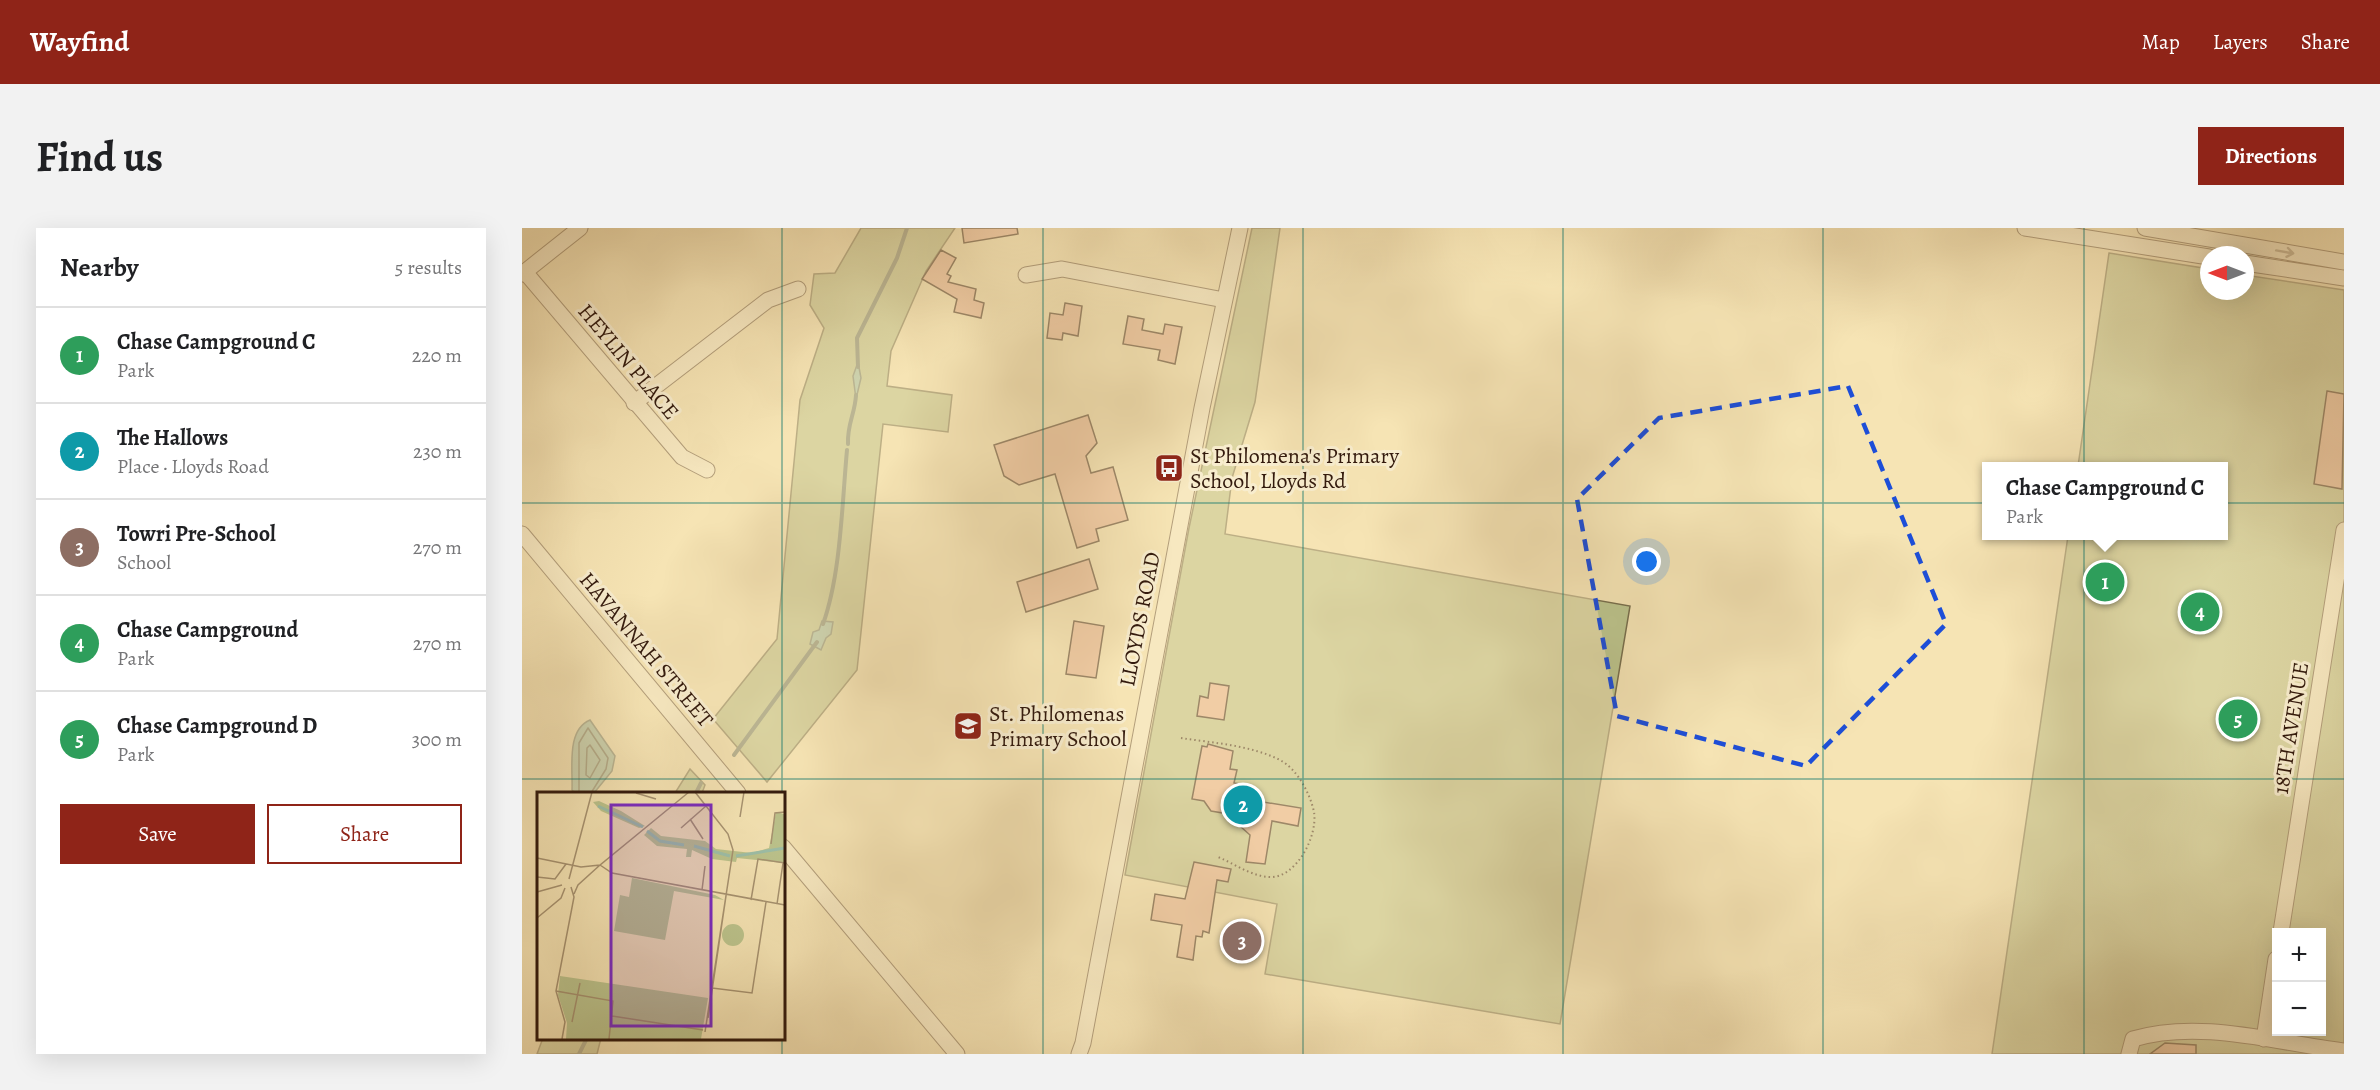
<!DOCTYPE html>
<html lang="en">
<head>
<meta charset="utf-8">
<style>
	:root { --surface:#fff; --page:#f2f2f2; --text:#202124; --muted:#757577; --line:#e0e0e0; --accent:#8f2418 }
	body { margin:0; font-family:Alegreya,serif; background:var(--page); color:var(--text) }
	.controls { position:absolute; right:18px; bottom:18px; display:grid; overflow:hidden; border-radius:0px; box-shadow:0 6px 24px #0002 }
	.controls button { width:54px; height:54px; display:grid; place-items:center; padding:0; border:0; border-bottom:2px solid var(--line); background:var(--surface); color:var(--text); font:30px sans-serif }
	.compass { position:absolute; left:1678px; top:18px; width:54px; height:54px; border-radius:50%; background:var(--surface); box-shadow:0 6px 24px #0002; rotate:270deg }
	.you { position:absolute; left:1125px; top:334px; width:21px; height:21px; margin:-15px; border:4px solid #fff; border-radius:50%; background:#1a73e8; box-shadow:0 0 0 9px #1a73e833 }
	.badge { display:grid; place-items:center; width:39px; height:39px; border-radius:50%; background:var(--accent); color:#fff; font-size:20px; font-weight:700 }
	.pin { position:absolute; translate:-50% -50%; border:3px solid #fff; box-shadow:0 2px 6px #0006 }
	.popup { position:absolute; left:1460px; top:234px; width:246px; height:78px; box-sizing:border-box; display:grid; place-content:center; border-radius:0px; background:var(--surface); filter:drop-shadow(0 2px 4px #0005); font-size:20px; white-space:nowrap; color:var(--muted) }
	.popup b { font-size:22px; color:var(--text) }
	.popup::after { content:''; position:absolute; left:50%; top:100%; margin-left:-12px; border:12px solid transparent; border-top-color:var(--surface) }
	.list { margin:0; padding:0; list-style:none }
	h2 { display:flex; justify-content:space-between; align-items:center; height:78px; margin:0; padding:0 24px; font-size:26px }
	h2 small { font-size:20px; font-weight:400; color:var(--muted) }
	.list li { display:grid; grid-template-columns:39px 1fr auto; gap:18px; align-items:center; box-sizing:border-box; height:96px; padding:0 24px; border-top:2px solid var(--line) }
	.list b { display:block; font-size:22px; white-space:nowrap }
	.list p { margin:0; font-size:20px; white-space:nowrap; color:var(--muted) }
	.list em { font-size:20px; font-style:normal; color:var(--muted) }
	.actions { display:flex; gap:12px; padding:18px 24px }
	.actions a { flex:1; padding:14px 0; border:2px solid var(--accent); border-radius:0px; text-align:center; font-size:21px; color:var(--accent) }
	.actions .main { background:var(--accent); color:#fff }
	.map { position:relative; flex:none; width:1822px; height:826px; overflow:hidden; border-radius:0px }
	header { display:flex; align-items:center; gap:36px; box-sizing:border-box; height:84px; padding:0 30px; background:var(--accent); color:#fff }
	header strong { font-size:28px }
	nav { display:flex; gap:33px; margin-inline-start:auto; font-size:21px }
	.intro { display:flex; align-items:center; justify-content:space-between; box-sizing:border-box; height:144px; padding:0 36px }
	h1 { margin:0; font-size:42px }
	.button { padding:15px 27px; border-radius:0px; background:var(--accent); color:#fff; font-size:21px; font-weight:700 }
	main { display:flex; gap:36px; padding:0 36px }
	aside { flex:1; background:var(--surface); border-radius:0px; box-shadow:0 6px 24px #0002 }
	.map>svg:first-child { display:block }
</style>
</head>
<body>
<header>
<strong>Wayfind</strong>
<nav><a>Map</a><a>Layers</a><a>Share</a></nav>
</header>
<div class="intro"><h1>Find us</h1><a class="button">Directions</a></div>
<main>
<aside>
<h2>Nearby<small>5 results</small></h2>
<ul class="list">
<li><span class="badge" style="background:#2e9e5b">1</span><div><b>Chase Campground C</b><p>Park</p></div><em>220 m</em></li>
<li><span class="badge" style="background:#0f9aa8">2</span><div><b>The Hallows</b><p>Place · Lloyds Road</p></div><em>230 m</em></li>
<li><span class="badge" style="background:#8d6e63">3</span><div><b>Towri Pre-School</b><p>School</p></div><em>270 m</em></li>
<li><span class="badge" style="background:#2e9e5b">4</span><div><b>Chase Campground</b><p>Park</p></div><em>270 m</em></li>
<li><span class="badge" style="background:#2e9e5b">5</span><div><b>Chase Campground D</b><p>Park</p></div><em>300 m</em></li>
</ul>
<div class="actions"><a class="main">Save</a><a>Share</a></div>
</aside>
<div class="map">
<svg width="1822" height="826" viewBox="0 0 1822 826">
	<rect width="100%" height="100%" fill="#f5e4b4"/>
	<filter id="stains"><feTurbulence type="fractalNoise" baseFrequency=".00333" numOctaves="4"/><feColorMatrix values="0 0 0 0 .2 0 0 0 0 .09 0 0 0 0 .02 0 0 0 .5 -.17"/></filter>
	<radialGradient id="worn" r=".72"><stop offset=".6" stop-color="#630" stop-opacity="0"/><stop offset="1" stop-color="#630" stop-opacity=".3"/></radialGradient>
	<g fill="#bcc48d" stroke="#786f4d" stroke-width="1.5" fill-rule="evenodd">
		<polygon points="339,0 433,0 404,43 369,123 365,158 430,167 426,204 361,196 335,442 245,554 191,491 255,411 278,172 302,100 288,77 292,46 313,45"/>
		<polygon points="730,0 758,0 733,174 710,250 703,306 1108,378 1038,796 743,746 755,676 603,647 667,300"/>
		<path d="M1587,25L1687,41V63H1723V47L1822,62V826H1470L1546,308H1702V238H1556ZM1754,704H1800V804H1754Z"/>
		<polygon points="168,541 183,557 180,565 153,565"/>
		<polygon points="21,810 79,810 75,826 15,826"/>
	</g>
	<g fill="#9dbfa8" stroke="#737d6a" stroke-width="1.5">
		<polygon points="336,134 339,150 334,171 331,148"/>
		<polygon points="300,393 311,394 309,406 304,410 299,422 288,416 291,404 297,402"/>
		<path d="M68,492L93,528L90,543L72,565H53L50,562C51,540 44,502 68,492Z"/>
	</g>
	<g fill="none" stroke-linecap="round" stroke-linejoin="round">
		<g stroke="#686c5a" stroke-width="1.5">
			<polygon points="68,517 78,532 68,550 64,547 65,520"/>
			<polyline points="57,565 57,515 66,500 86,530 84,541 69,565"/>
		</g>
		<g stroke="#737d6a" stroke-width="4">
			<polyline points="336,139 335,110 375,30 385,0"/>
			<path d="M326,216C325,196 333,186 334,167"/>
			<path d="M301,396C319,346 320,275 325,222"/>
			<polyline points="212,527 295,414"/>
			<polyline points="174,565 179,555"/>
			<polyline points="57,826 65,810"/>
		</g>
	</g>
	<g fill="#eab293" stroke="#331a0d" stroke-width="1.5">
		<polygon points="440,0 495,0 496,6 442,15"/>
		<polygon points="419,22 434,30 425,46 429,48 426,54 454,61 452,72 462,75 459,90 432,84 435,71 400,51"/>
		<polygon points="543,75 560,78 556,108 541,105 540,112 525,110 528,85 541,87"/>
		<polygon points="606,88 622,91 620,102 641,106 643,96 660,99 653,136 636,132 638,122 601,116"/>
		<polygon points="1805,163 1822,166 1820,261 1792,256"/>
		<polygon points="566,187 575,215 564,228 569,245 591,239 606,292 574,301 577,313 555,320 533,246 497,257 482,248 472,217"/>
		<polygon points="567,331 576,361 504,384 495,354"/>
		<polygon points="552,393 582,398 574,450 544,446"/>
		<polygon points="688,455 707,458 702,492 675,488 678,468 686,470"/>
		<polygon points="686,516 711,523 708,541 715,542 712,555 731,558 730,563 737,564 735,573 779,580 776,598 750,593 743,636 724,634 728,607 719,599 718,588 689,583 682,573 670,571 680,518 685,519"/>
		<polygon points="672,634 709,641 706,654 695,652 687,705 681,703 680,709 674,708 671,732 655,729 660,697 629,692 633,666 663,671"/>
		<polygon points="1643,815 1674,817 1674,826 1628,826"/>
	</g>
	<g fill="none" stroke-linecap="round" stroke-linejoin="round">
		<g stroke="#644c37" stroke-width="17">
			<g id="minor">
				<polyline points="1503,0 1687,29"/>
				<polyline points="1623,0 1822,34"/>
				<polyline points="1723,35 1822,50"/>
				<polyline points="3,44 160,229 185,242"/>
				<polyline points="0,46 58,0"/>
				<polyline points="504,47 540,41 702,72"/>
				<polyline points="112,175 246,72 276,61"/>
				<polyline points="0,306 216,565"/>
				<polyline points="261,619 435,826"/>
				<polyline points="1759,704 1822,302"/>
				<polyline points="1742,811 1754,731"/>
				<polyline points="557,826 561,815 680,180 718,0"/>
				<path d="M1607,826L1611,811C1679,791 1754,815 1822,823"/>
			</g>
		</g>
		<path stroke="#331a0d" stroke-width="2" stroke-dasharray="1.5 3" stroke-linecap="butt" d="M659,510C691,515 728,517 758,532C775,541 788,565 792,584C796,608 774,651 747,649C729,648 713,636 696,629"/>
		<use href="#minor" stroke="#f8edce" stroke-width="15"/>
	</g>
	<defs><path id="oneway-shaft" d="M-6 0H5M1.5-3L5.5 0L1.5 3" fill="none" stroke-width="1.6" stroke-linecap="round" stroke-linejoin="round" transform="scale(1.5)"/></defs>
	<use stroke="#9f8e77" href="#oneway-shaft" transform="translate(1763 24) rotate(10)"/>
	<path d="M0 0H1822V826H0ZM1326,158L1424,396L1284,538L1095,488L1055,271L1137,190Z" fill="#f5e4b4" fill-opacity=".55" fill-rule="evenodd"/>
	<path fill="none" stroke="#1d4ed8" stroke-width="4.5" stroke-dasharray="12 8" stroke-linejoin="round" d="M1326,158L1424,396L1284,538L1095,488L1055,271L1137,190Z"/>
	<path fill="none" stroke="#0f766e" stroke-width="1.5" stroke-opacity="0.55" d="M260,0V565M521,0V826M781,0V826M1041,0V826M1301,0V826M1562,0V826M0,275H1822M0,551H1822M260,810V826"/>
	<defs>
		<g id="bus-square" transform="scale(1.5)"><rect x="-9" y="-9" width="18" height="18" rx="4" fill="#8f2418" stroke="#f8edce"/><path d="M-5-6H5V4H4V6H2V4H-2V6H-4V4H-5ZM-3.5-4V0h7V-4ZM-3.5 1.2v1.5H-2V1.2ZM2 1.2v1.5H3.5V1.2Z" fill="#fff"/></g>
		<g id="school-square" transform="scale(1.5)"><rect x="-9" y="-9" width="18" height="18" rx="4" fill="#8f2418" stroke="#f8edce"/><path d="M0-5L7-2L0 1L-7-2ZM-4 1L0 2.5L4 1V4Q0 6-4 4Z" fill="#fff"/></g>
	</defs>
	<g fill-rule="evenodd">
		<use href="#bus-square" x="647" y="240"/>
		<use href="#school-square" x="446" y="498"/>
	</g>
	<g text-anchor="middle" stroke-width="6" stroke-linejoin="round" paint-order="stroke">
		<g font-size="22" fill="#331a0d" stroke="#f8edce">
			<text transform="translate(107 133) rotate(50)" y="8">HEYLIN PLACE</text>
			<text transform="translate(617 391) rotate(-79)" y="8">LLOYDS ROAD</text>
			<text transform="translate(125 421) rotate(50)" y="8">HAVANNAH STREET</text>
			<text transform="translate(1768 500) rotate(-81)" y="8">18TH AVENUE</text>
		</g>
		<g font-size="22" fill="#331a0d" stroke="#f8edce" text-anchor="start">
			<text x="668" y="235">St Philomena's Primary<tspan x="668" dy="25">School, Lloyds Rd</tspan></text>
			<text x="467" y="493">St. Philomenas<tspan x="467" dy="25">Primary School</tspan></text>
		</g>
	</g>
	<g transform="translate(15 564)">
		<rect width="248" height="248" fill="#f5e4b4"/>
		<path d="M62,9L84,19L108,34L102,36L64,19L56,10ZM239,20L247,22V71L200,66L199,70L175,67L155,58L154,65H149L150,57L120,54L107,43L114,36L124,44L168,49L179,57L215,61L232,56ZM95,86L178,103L187,108L137,99L128,148L77,139L83,103L92,105ZM185 143a11 11 0 1 1 22 0a11 11 0 1 1-22 0ZM23,184L171,206L164,247H29L30,231L21,203Z" fill="#bcc48d"/>
		<path fill="none" stroke="#9dbfa8" stroke-width="3" d="M61,14L106,35M110,39L123,49L147,53M157,54L193,64M199,64L248,56"/>
		<path fill="none" stroke="#a79371" stroke-width="1.5" d="M158,0L191,42L196,58L168,240M99,1L119,7M203,25L207,0M153,27L166,47M144,36L169,14M234,52L238,21L248,20M0,66L44,75L63,73L152,0M63,73L75,81L248,113M0,85L18,87L29,72M32,87L55,0M165,98L168,74M0,100L25,93M37,102L41,93L63,73M214,108L221,67L248,71M240,112L246,71M0,126L24,106L28,96M175,196L215,201L229,110M19,199L76,209L72,247M75,224L166,238M171,226L189,104M35,230L43,191M25,247L28,230L19,199L37,105L34,95"/>
		<path fill="#7b2cbf" fill-opacity="0.15" stroke="#7b2cbf" stroke-width="3" d="M74,13H174V234H74Z"/>
		<rect width="248" height="248" fill="none" stroke="#331a0d" stroke-width="3"/>
	</g>
	<rect width="100%" height="100%" filter="url(#stains)"/>
	<rect width="100%" height="100%" fill="url(#worn)"/>
</svg>
<div class="controls">
<button>+</button>
<button>−</button>
</div>
<svg class="compass" viewBox="-18 -18 36 36"><path d="M0-13l5 13h-10z" fill="#e53935"/><path d="M0 13l5-13h-10z" fill="#757577"/></svg>
<div class="you"></div>
<div class="pin badge" style="left:1583px;top:354px;background:#2e9e5b">1</div>
<div class="popup"><b>Chase Campground C</b>Park</div>
<div class="pin badge" style="left:721px;top:577px;background:#0f9aa8">2</div>
<div class="pin badge" style="left:720px;top:713px;background:#8d6e63">3</div>
<div class="pin badge" style="left:1678px;top:384px;background:#2e9e5b">4</div>
<div class="pin badge" style="left:1716px;top:491px;background:#2e9e5b">5</div>
</div>
</main>
</body>
</html>
